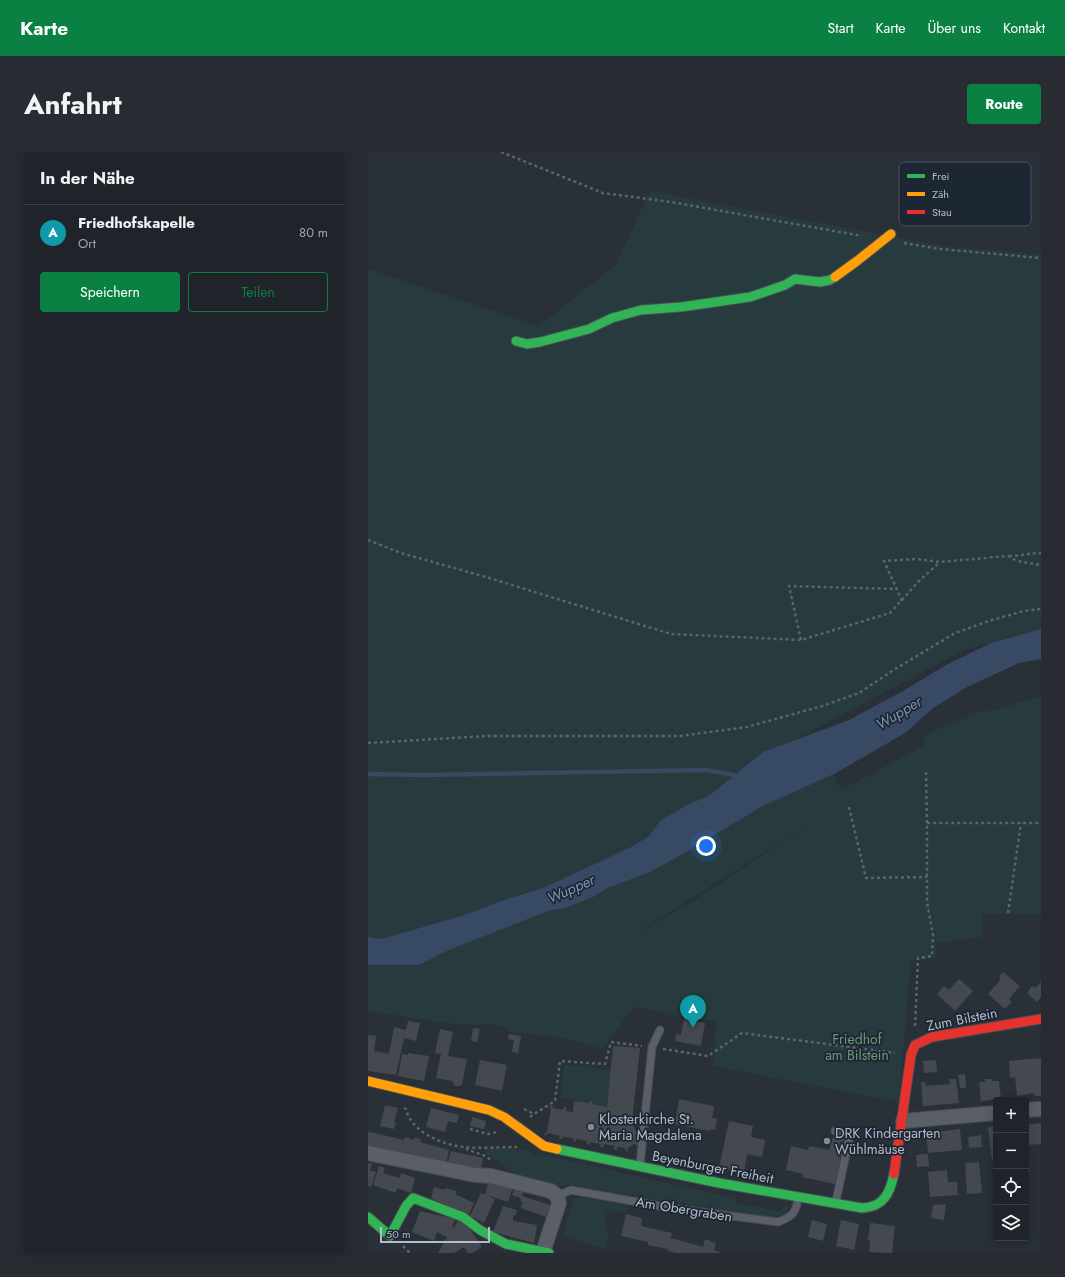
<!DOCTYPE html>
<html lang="de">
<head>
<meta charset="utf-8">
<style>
	:root { --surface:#20242a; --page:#282c32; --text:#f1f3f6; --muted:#a2a4a8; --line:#3d4147; --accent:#0b8043 }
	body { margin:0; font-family:Jost,sans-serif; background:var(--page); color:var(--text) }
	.controls { position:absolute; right:12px; bottom:12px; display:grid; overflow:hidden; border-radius:4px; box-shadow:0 2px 10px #0003 }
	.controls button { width:36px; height:36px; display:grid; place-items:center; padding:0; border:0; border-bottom:1px solid var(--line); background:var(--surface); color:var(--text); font:20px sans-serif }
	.scale { position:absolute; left:12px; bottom:10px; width:110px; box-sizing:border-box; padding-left:4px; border:2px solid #b4bcc9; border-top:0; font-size:11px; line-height:14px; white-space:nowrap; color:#b4bcc9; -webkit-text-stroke:3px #1d2633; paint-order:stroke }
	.you { position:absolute; left:338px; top:694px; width:14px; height:14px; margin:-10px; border:3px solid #fff; border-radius:50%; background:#1a73e8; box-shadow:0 0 0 6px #1a73e833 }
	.badge { display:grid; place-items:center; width:26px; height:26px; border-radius:50%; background:var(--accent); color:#fff; font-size:13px; font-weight:700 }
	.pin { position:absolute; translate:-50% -33px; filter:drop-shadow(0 1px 2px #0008) }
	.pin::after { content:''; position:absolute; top:21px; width:14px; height:12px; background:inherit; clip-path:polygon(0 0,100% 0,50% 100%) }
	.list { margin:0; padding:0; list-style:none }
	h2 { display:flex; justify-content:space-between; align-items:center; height:52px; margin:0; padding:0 16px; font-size:17px }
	h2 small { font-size:13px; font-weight:400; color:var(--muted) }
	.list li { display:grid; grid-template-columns:26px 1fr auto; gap:12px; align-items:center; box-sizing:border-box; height:56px; padding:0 16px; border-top:1px solid var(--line) }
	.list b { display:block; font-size:15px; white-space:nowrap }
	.list p { margin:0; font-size:13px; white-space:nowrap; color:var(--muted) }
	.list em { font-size:13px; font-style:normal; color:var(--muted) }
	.actions { display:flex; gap:8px; padding:12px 16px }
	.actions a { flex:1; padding:9px 0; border:1px solid var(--accent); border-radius:4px; text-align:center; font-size:14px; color:var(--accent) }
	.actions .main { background:var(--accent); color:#fff }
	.icon { flex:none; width:22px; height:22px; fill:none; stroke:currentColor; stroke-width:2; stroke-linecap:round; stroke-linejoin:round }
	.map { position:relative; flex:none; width:673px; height:1101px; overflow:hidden; border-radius:4px }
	header { display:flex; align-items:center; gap:24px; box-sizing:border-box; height:56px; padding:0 20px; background:var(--accent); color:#fff }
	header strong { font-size:19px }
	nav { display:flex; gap:22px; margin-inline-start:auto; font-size:14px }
	.intro { display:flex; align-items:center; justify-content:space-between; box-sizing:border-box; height:96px; padding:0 24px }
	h1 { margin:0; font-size:28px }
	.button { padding:10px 18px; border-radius:4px; background:var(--accent); color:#fff; font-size:14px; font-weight:700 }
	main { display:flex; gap:24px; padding:0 24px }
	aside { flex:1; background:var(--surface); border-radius:4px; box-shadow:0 2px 10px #0003 }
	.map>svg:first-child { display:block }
</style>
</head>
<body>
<header>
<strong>Karte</strong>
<nav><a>Start</a><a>Karte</a><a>Über uns</a><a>Kontakt</a></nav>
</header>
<div class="intro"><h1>Anfahrt</h1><a class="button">Route</a></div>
<main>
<aside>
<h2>In der Nähe<small></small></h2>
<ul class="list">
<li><span class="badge" style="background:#0f9aa8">A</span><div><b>Friedhofskapelle</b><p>Ort</p></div><em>80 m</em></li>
</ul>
<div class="actions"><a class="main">Speichern</a><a>Teilen</a></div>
</aside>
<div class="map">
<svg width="673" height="1101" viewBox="0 0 673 1101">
	<rect width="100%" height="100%" fill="#2a3038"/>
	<g fill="#273a3e" fill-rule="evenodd">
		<polygon points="282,39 574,94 673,102 673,477 596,498 419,592 395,600 342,643 317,654 292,669 280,685 263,695 175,736 139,747 93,764 13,787 0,785 0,117 171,174 248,112"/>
		<path d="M673,545V763L615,762L614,785L568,791V806L543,809L531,950L345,914L348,870L266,855L234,897L196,886L143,880L138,876L124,872L106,873L77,871L0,859V813H51L81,798L183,758L198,756L225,745L240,736L282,720L313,703L393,655L466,622L473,638L557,593L556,583L618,557L620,560L662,547ZM446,669L319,753L267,782Z"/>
		<polygon points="196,912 243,918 239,955 224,952 224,949 222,949 221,951 192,946"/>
		<polygon points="117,997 157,997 168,1004 172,1002 366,1046 369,1051 413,1059 418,1052 420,1054 418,1062 400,1066 200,1033 195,1034 168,1031 152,1027 135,1012 116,1001"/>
		<polygon points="210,1045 260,1052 257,1062 240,1058 236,1072 241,1083 237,1097 197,1085 195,1081 204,1049"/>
	</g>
	<polygon fill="#384963" points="673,477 673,507 651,511 599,535 565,556 537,581 466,622 393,655 313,703 282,720 240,736 225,745 198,756 183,758 81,798 51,813 0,813 0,785 13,787 93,764 139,747 175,736 263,695 280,685 292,669 317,654 342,643 395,600 481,568 535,539 578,513 623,491"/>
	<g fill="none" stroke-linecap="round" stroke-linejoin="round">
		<polyline stroke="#384963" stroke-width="4.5" points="0,622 55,623 338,618 366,623 371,626"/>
	</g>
	<g fill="#444950">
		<polygon points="635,820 652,834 641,847 644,850 637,857 620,842 633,827 631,825"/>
		<polygon points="591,827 605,839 587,859 569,842 576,834 581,838"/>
		<polygon points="673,830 673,845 669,850 659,841 664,834 667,836"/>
		<polygon points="316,867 337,871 333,894 307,889 308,882 313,883"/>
		<polygon points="40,869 52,871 48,889 36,886 28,923 0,919 0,883 8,884 6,899 21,902 26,875 38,878"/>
		<polygon points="105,876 112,877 109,890 103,889"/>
		<polygon points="72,877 85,880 80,904 99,907 94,933 91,934 87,934 84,929 68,926 73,902 67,901"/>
		<polygon points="141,882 153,884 150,901 144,900 146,888 140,887"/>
		<polygon points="245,894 272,896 264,969 265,970 264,972 268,979 272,978 272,981 269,982 268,990 270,991 269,993 266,992 260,996 260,999 258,1000 257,996 249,995 249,998 246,998 246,994 236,992 235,996 232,995 233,992 222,990 221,993 219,992 219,989 208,987 207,990 205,989 206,986 194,985 194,987 191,987 192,984 180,981 177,984 176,982 179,980 183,957 182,954 184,953 185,956 195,958 196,955 198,955 198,959 205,960 206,949 221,951 222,949 224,949 224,952 239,955"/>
		<polygon points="40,901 61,904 56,929 30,924 34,902 40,903"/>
		<polygon points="673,906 673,944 667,944 665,941 649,944 647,925 642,926 641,909"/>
		<polygon points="112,908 139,913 134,939 107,933"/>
		<polygon points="568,908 569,920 556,921 555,909"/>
		<polygon points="597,922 598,936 592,936 590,923"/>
		<polygon points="581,927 588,927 591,951 555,954 553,930 557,930 558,934 582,932"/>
		<polygon points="617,927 624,927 624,929 631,929 633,947 613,949 611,930 617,930"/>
		<polygon points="311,947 346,954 344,966 349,967 347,978 342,977 342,979 307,972"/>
		<polygon points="17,953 30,956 26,970 28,971 26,977 12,974"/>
		<polygon points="63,956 91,963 89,971 80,969 77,980 58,975"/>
		<polygon points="104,965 118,969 116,977 102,974"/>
		<polygon points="361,969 385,974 383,985 397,988 394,1005 379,1002 376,1021 351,1016"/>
		<polygon points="673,971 673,992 659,993 662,1020 658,1021 658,991 659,991 658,973"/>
		<polygon points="628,974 628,1008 624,1008 620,975"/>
		<polygon points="592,977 594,998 560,1001 558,981"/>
		<polygon points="2,980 36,988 37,985 46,988 47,985 53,987 52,990 81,998 78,1013 0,994 0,981"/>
		<polygon points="613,983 614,995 601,996 600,985"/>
		<polygon points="465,985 476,987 467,1032 434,1025 435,1022 418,1018 423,994 440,998 441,994 461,998"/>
		<polygon points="83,999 115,1006 112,1020 79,1013"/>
		<polygon points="560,1002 561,1014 549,1015 548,1003"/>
		<polygon points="611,1010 614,1041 599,1042 597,1011"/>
		<polygon points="0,1011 4,1012 2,1018 8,1020 3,1035 0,1034"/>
		<polygon points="11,1014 17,1016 15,1021 32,1026 33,1021 47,1026 43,1041 29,1036 28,1041 5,1033"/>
		<polygon points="579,1018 580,1030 589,1030 590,1043 562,1045 560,1020"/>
		<polygon points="121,1027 145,1034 140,1050 119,1043 127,1047 116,1071 102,1064 113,1041 117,1043"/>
		<polygon points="66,1035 76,1038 77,1036 89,1039 87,1042 106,1051 100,1064 63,1046"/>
		<polygon points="147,1036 156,1039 154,1044 182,1053 178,1065 153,1056 155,1050 152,1049 153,1046 144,1043"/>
		<polygon points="578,1052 576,1068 563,1066 565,1053"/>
		<polygon points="135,1054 149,1058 147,1064 145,1063 145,1069 169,1073 166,1091 125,1080"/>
		<polygon points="52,1059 87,1067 84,1075 86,1076 92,1065 96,1068 114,1095 104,1101 100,1101 96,1095 86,1101 70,1101 79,1085 69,1080 66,1089 44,1080"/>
		<polygon points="258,1062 274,1066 273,1074 304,1081 301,1091 303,1086 335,1095 337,1087 348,1091 346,1098 353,1101 308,1101 300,1099 300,1097 280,1093 280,1090 253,1084"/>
		<polygon points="444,1068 459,1072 455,1089 440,1085"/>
		<polygon points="473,1068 491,1072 486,1098 468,1094"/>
		<polygon points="502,1071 527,1074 524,1101 501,1100 502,1088 500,1088"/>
	</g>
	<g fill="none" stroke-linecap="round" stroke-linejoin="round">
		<g stroke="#484c53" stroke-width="9">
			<g id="lane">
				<polyline points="467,979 482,983 468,1049"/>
				<polyline points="272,1013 284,895 292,878"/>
				<path d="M189,1044L203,1038L303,1056L410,1070C423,1065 428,1062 430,1047"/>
			</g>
		</g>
		<g stroke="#484c53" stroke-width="16">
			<g id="street">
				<polyline points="658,958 673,957"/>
				<polyline points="535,969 628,961"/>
				<polyline points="0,1001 107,1023 123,1024 183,1039 189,1044 191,1051 175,1100"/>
			</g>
		</g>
		<g stroke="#484c53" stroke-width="11">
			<g id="fast">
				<polyline points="148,189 159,192 172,190 221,177 244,166 273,158 313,155 382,145 417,133 427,127 452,130 462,128 467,125"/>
				<path d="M189,997L351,1031L494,1056C516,1055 522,1041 526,1022"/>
				<polyline points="0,1065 22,1084 38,1054 45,1046 95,1065 112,1078 138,1092 181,1101"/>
			</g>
		</g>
		<g stroke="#484c53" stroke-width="11">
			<g id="slow">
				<polyline points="467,125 489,109 523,82"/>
				<polyline points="0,929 121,958 136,965 176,994 189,997"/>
			</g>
		</g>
		<g stroke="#484c53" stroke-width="11">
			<polyline id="jam" points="526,1022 543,903 547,893 564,885 673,867"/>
		</g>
		<g stroke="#5d636a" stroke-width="2.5" stroke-dasharray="3 3" stroke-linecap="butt">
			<polyline points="133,0 235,41 303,50 494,84"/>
			<polyline points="536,91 572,97 673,106"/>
			<polyline points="0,388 33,401 118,425 303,482 433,488 522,461 551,429 572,410"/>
			<path d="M641,404C652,404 662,401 673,401"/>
			<polyline points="534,449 516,409 549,407 572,410 640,404 649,409 673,413"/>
			<polyline points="433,488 421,434 528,437"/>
			<polyline points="0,591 118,584 312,584 379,575 454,554 491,541 524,519 587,481 624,468 656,459 673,457"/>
			<polyline points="558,620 559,671"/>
			<polyline points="481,655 498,726 559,725"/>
			<polyline points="640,761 653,671"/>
			<polyline points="547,874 550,806 564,804 565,783 559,750 559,671 673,671"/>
			<polyline points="295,897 340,904 374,881 527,901"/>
			<path d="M36,956L38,957C43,980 75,993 96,995C113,997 131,995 149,995"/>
			<polyline points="156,957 166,962"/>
			<polyline points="162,965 166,962 187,949 192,909 237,912 243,890 274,894"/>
			<polyline points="102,977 120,982 129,980"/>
			<polyline points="98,996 100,998 115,1003 125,1009"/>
			<polyline points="35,1094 42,1101"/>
		</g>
		<use href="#lane" stroke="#5a5e66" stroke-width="7"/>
		<use href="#street" stroke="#5a5e66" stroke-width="14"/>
		<use href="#fast" stroke="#30b455" stroke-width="9"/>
		<use href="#slow" stroke="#ff9f0a" stroke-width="9"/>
		<use href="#jam" stroke="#e5322d" stroke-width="9"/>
	</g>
	<g fill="#848b96" stroke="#1d2633" stroke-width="1.5">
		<circle cx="223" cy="975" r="4"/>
		<circle cx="459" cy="989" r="4"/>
	</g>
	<g text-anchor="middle" stroke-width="3.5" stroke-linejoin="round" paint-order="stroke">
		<g font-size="14" fill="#b4bcc9" stroke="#1d2633">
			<text transform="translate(594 867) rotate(-11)" y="5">Zum Bilstein</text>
			<text transform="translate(345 1015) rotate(11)" y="5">Beyenburger Freiheit</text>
			<text transform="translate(316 1057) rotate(9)" y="5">Am Obergraben</text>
		</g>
		<g font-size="14" fill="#6b9a76" stroke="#1d2633">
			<text x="489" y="892">Friedhof<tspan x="489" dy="16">am Bilstein</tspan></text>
		</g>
		<g font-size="14" fill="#b4bcc9" stroke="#1d2633" text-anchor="start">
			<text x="231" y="972">Klosterkirche St.<tspan x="231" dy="16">Maria Magdalena</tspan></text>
			<text x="467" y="986">DRK Kindergarten<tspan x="467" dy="16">Wühlmäuse</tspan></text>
		</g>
		<g font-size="15" font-style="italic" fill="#7c92b1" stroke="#1d2633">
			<text transform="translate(531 561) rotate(-31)" y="5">Wupper</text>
			<text transform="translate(203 737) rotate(-24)" y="5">Wupper</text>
		</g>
	</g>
	<rect x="531" y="10" width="132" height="64" rx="6" fill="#1d2633" stroke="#4a5360" stroke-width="1"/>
	<rect x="539" y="22" width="18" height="4" fill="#30b455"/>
	<rect x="539" y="40" width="18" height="4" fill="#ff9f0a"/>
	<rect x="539" y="58" width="18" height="4" fill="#e5322d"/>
	<g font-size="11" fill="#b4bcc9">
		<text x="564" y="28">Frei</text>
		<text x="564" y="46">Zäh</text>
		<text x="564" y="64">Stau</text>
	</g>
</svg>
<div class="controls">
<button>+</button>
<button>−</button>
<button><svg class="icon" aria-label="locate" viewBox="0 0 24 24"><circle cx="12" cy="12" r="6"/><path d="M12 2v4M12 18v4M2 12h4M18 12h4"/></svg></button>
<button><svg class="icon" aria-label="layers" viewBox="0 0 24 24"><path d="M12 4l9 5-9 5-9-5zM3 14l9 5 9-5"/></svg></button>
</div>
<div class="scale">50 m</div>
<div class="you"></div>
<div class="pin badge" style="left:325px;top:876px;background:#0f9aa8">A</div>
</div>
</main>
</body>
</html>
